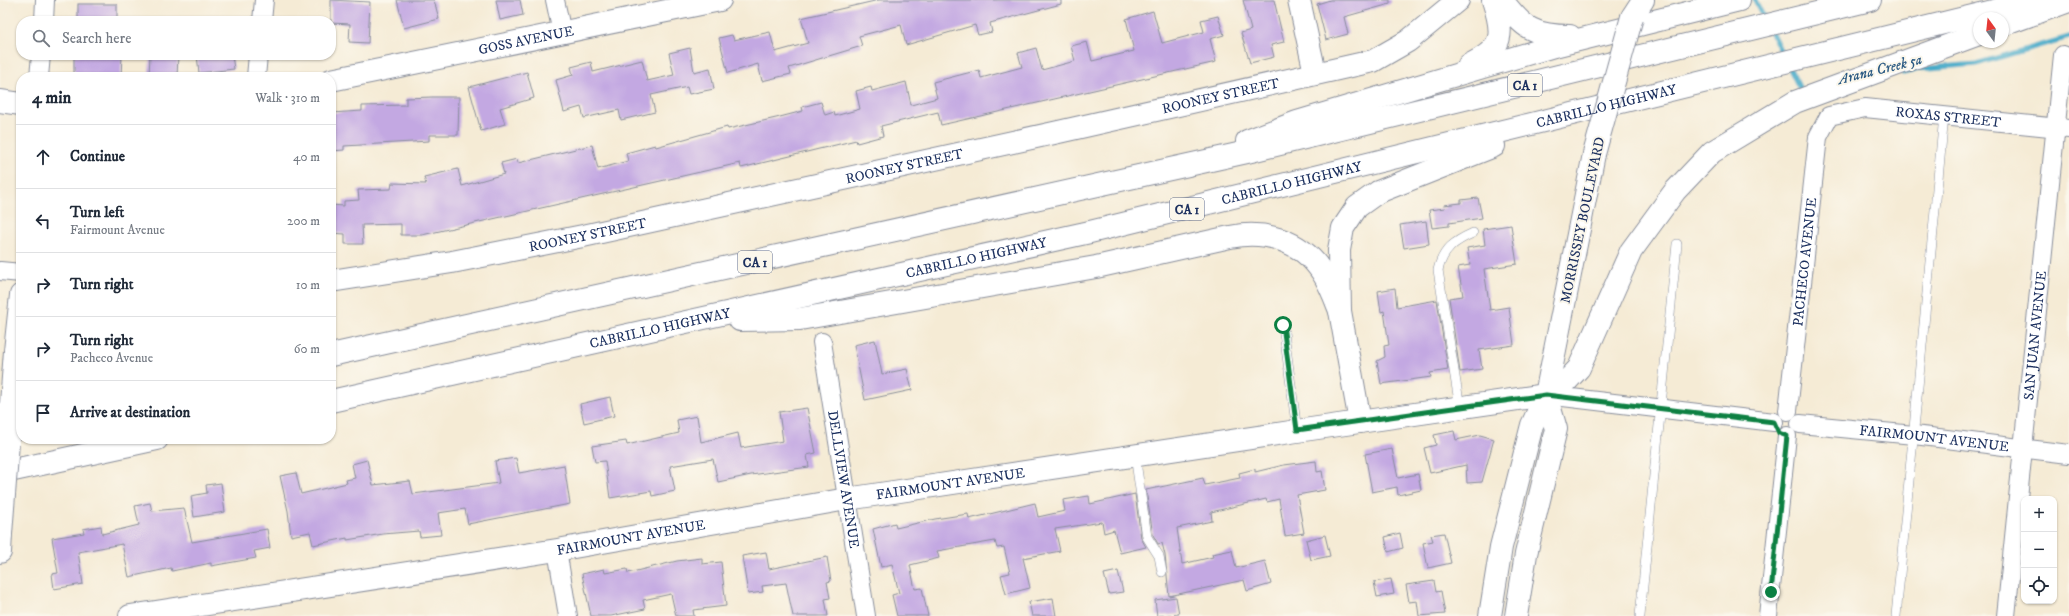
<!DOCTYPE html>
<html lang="en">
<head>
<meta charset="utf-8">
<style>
	:root { --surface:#fff; --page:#f2f2f3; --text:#1f2937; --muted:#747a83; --line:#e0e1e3 }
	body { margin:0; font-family:"IM FELL DW Pica",serif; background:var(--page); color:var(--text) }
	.controls { position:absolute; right:12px; bottom:12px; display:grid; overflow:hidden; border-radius:8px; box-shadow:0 1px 3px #0004 }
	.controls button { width:36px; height:36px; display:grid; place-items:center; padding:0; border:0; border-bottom:1px solid var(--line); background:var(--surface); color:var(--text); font:20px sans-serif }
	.compass { position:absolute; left:1973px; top:12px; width:36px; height:36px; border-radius:50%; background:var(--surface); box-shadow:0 1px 3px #0004; rotate:345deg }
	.stop { position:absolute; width:12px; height:12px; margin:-9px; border:3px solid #0b8043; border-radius:50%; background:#fff }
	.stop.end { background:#0b8043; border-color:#fff; box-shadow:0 1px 4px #0008 }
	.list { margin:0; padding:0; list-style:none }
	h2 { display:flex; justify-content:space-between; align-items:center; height:52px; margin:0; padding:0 16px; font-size:17px }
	h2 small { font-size:13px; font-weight:400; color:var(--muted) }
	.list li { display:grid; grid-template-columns:26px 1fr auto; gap:12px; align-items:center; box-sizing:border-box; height:64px; padding:0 16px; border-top:1px solid var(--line) }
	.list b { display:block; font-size:15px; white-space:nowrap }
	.list p { margin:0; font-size:13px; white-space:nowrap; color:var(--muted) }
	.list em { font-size:13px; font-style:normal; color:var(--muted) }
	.icon { flex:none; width:22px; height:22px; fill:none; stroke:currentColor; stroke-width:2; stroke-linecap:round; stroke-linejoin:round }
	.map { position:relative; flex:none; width:2069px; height:616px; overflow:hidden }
	.search { position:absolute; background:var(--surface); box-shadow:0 1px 3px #0004; left:16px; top:16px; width:320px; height:44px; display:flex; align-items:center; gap:10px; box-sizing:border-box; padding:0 14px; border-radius:16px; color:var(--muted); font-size:15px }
	.panel { position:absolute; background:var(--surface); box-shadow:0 1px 3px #0004; left:16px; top:72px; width:320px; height:372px; border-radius:16px }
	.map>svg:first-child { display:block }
</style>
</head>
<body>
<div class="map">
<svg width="2069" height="616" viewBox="0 0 2069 616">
	<rect width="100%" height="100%" fill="#fbf7ec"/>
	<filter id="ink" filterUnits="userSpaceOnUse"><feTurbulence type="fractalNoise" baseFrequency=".025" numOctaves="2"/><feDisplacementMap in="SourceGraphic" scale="8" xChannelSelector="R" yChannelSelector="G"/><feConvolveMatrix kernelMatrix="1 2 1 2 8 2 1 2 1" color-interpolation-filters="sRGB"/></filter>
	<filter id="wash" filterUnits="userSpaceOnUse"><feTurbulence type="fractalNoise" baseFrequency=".012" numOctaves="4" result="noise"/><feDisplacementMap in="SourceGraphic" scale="16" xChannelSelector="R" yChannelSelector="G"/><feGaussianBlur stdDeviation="0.9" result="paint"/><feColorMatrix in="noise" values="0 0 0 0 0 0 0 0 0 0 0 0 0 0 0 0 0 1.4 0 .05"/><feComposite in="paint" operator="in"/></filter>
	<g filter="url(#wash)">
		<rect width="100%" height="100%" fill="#f5ebd5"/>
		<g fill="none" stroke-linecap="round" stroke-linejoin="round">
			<g stroke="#4aabc9" stroke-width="5">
				<polyline points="1755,0 1765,20"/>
				<polyline points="1770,29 1784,58"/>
				<polyline points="1789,67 1802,93"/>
				<polyline points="1903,73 1919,69 1976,64 2069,37"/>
			</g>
		</g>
		<g id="blocks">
			<g fill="#c3a8e2">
				<polygon points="331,0 370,2 368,43 349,42 350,24 331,23"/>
				<polygon points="397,0 434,0 439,19 404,28"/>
				<polygon points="496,0 520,0 523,15 500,20"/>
				<polygon points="879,0 1061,0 1061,4 990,23 992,32 978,35 975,25 906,45 901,25 859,36 862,46 789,68 791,74 762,81 758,64 728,73 719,38 732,35 734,40 770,32 775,52 808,43 801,18"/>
				<polygon points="1243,0 1274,0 1284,42 1271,45 1274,57 1250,63 1241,33 1251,30"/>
				<polygon points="1330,0 1390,0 1390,4 1344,17 1348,34 1326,40 1317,4"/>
				<rect x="78" y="4" width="39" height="17"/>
				<polygon points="1153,11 1162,43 1204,32 1201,20 1218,16 1224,35 1210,39 1216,62 941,125 938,112 881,126 883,136 857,143 856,140 741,168 740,163 422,235 401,235 401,224 362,225 363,244 345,244 345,234 331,233 331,205 344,206 344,201 359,200 358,190 391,189 392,183 426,184 424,177 458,169 462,186 504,174 501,163 517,159 518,163 592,145 598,169 628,161 626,153 655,145 656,147 727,127 728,129 776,118 803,111 802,107 821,102 825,115 834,112 835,116 860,109 856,91 871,87 872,91 906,82 911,105 937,98 933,82 979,70 981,78 1022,67 1018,53 1036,48 1042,70 1075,61 1071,46 1087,42 1092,61 1134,51 1126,19"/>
				<polygon points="690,48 694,72 710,68 714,89 689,94 687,87 651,95 655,112 621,120 619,110 584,118 581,107 564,112 556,80 573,75 571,67 591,62 593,72 642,60 647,81 674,75 669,53"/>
				<polygon points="74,55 122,55 121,77 74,77"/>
				<polygon points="150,55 178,55 177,77 149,76"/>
				<polygon points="197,55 232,55 234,69 199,73"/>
				<polygon points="527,72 534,98 500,108 505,124 481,131 469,87"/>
				<polygon points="432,97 459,97 458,135 429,135 429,141 344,146 344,150 331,151 331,113 362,111 362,106 406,105 406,98"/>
				<polygon points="1478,198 1482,218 1449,223 1449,226 1432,228 1429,210 1445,208 1444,205 1461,203 1461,200"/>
				<polygon points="1426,221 1429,244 1404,248 1400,225"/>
				<polygon points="1511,225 1517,264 1484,269 1490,310 1509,307 1514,345 1479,350 1482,369 1460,372 1449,298 1463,296 1458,267 1470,265 1467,248 1485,245 1483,229"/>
				<polygon points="1395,288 1397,307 1437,300 1448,370 1430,373 1431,377 1381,384 1377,361 1385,357 1384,346 1389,345 1384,311 1381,312 1378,291"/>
				<polygon points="875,340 882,374 907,369 912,390 865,400 854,345"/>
				<polygon points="610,397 614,416 584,423 580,404"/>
				<polygon points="807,408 816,453 807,455 809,467 751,475 718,482 713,459 670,466 675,491 652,496 651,491 610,498 605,461 595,462 592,446 626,441 627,445 679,433 677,420 697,416 701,442 738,433 741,448 783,441 779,412"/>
				<polygon points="1454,431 1456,440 1480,435 1494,439 1482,482 1467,483 1466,465 1430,473 1424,448 1436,445 1434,435"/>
				<polygon points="1392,449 1398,478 1418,474 1421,490 1398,495 1397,487 1372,492 1365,454"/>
				<polygon points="516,458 519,473 564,465 570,504 468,524 465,509 438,513 441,535 420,537 419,531 383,534 347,540 347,538 313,545 310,532 291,536 288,511 280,476 296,473 301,494 347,483 346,480 355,478 352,464 367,460 373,485 410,481 413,494 499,483 495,461"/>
				<polygon points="1316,461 1317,472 1322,471 1325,490 1297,495 1304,533 1285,536 1279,499 1267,502 1266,499 1211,512 1212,521 1177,528 1182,564 1213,557 1212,554 1232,550 1236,568 1265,561 1271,584 1247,591 1244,580 1169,596 1165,555 1162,543 1158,544 1153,535 1146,490 1203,478 1205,485 1240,478 1239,473 1255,469 1255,472 1284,465"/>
				<polygon points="221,483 225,512 194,517 191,496 207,493 206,485"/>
				<polygon points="1135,494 1141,538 1146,547 1120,553 1114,530 1104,533 1102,522 1055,529 1060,551 1023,558 1030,588 1006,594 1001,575 1010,573 1004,547 997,548 995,541 937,551 939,558 910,565 915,589 922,588 928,616 897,616 892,595 899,593 892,564 881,567 873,529 895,523 896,528 935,519 968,514 969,519 1035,503 1038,517 1065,511 1063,500 1089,496 1090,504"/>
				<polygon points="150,503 152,511 184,508 192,542 267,529 270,548 254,551 256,558 211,566 211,563 172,571 171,568 129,577 122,544 78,552 83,584 54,589 52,574 58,573 52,538 84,533 83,529 101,526 102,534 139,525 135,506"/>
				<polygon points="1400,533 1403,548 1388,552 1385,537"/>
				<polygon points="1444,533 1451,563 1428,568 1423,543 1433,541 1431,535"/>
				<polygon points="1325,535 1330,556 1311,560 1306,540"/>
				<polygon points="766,552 769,569 827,557 831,581 827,582 830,598 825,599 828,616 793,616 786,583 762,586 763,592 748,594 742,556"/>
				<polygon points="702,558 702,564 721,562 726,606 693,610 694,616 676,616 671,594 643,600 645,609 611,616 591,616 582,574 604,569 605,573 627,569 628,573 677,561"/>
				<polygon points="1118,571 1123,592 1109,594 1104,574"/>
				<polygon points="1391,579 1394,594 1377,597 1374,582"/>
				<polygon points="1434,581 1436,592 1441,591 1445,614 1419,616 1417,601 1409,602 1406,585"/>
				<polygon points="1176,597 1179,614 1157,616 1155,600"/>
				<polygon points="1053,598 1056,616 1032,616 1029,602"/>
			</g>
		</g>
	</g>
	<g filter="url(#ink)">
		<use href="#blocks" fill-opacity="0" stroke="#888d9a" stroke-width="1"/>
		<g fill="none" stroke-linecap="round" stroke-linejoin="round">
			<g stroke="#888d9a" stroke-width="10">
				<g id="lane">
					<polyline points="1283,325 1297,431"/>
					<path d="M1460,408L1438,270C1443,249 1455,241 1473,233"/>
					<polyline points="1135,455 1147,537 1159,556 1162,572"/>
					<polyline points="1640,616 1677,244"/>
					<polyline points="1896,616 1944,116"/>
				</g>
			</g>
			<g stroke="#888d9a" stroke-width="20">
				<g id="street">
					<polyline points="555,0 562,33"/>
					<polyline points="44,21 45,0"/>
					<polyline points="262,21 264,0"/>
					<polyline points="39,77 41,55"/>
					<polyline points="256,77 258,55"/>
					<polyline points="0,271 21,273"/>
					<path id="s1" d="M822,342L866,616"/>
					<polyline points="1546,395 1774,422"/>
					<path id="s2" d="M1788,411L1818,137L1829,116L1865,108L2069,129"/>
					<path id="s3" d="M1800,424L1914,435L2069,454"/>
					<polyline points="557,550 568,616"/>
					<polyline points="1768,616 1787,436"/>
					<path id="s4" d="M2006,616L2063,55"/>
				</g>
			</g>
			<g stroke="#888d9a" stroke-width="24">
				<g id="secondary">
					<polyline points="1299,0 1315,73"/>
					<path id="s5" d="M331,80L720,0"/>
					<polyline points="0,101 21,104"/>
					<path id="s6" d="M331,281L452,262L583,236L1054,133L1373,61L1408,41L1458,0"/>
					<polyline points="15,351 21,295"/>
					<polyline points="0,552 1,534"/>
					<path id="s7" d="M130,616L557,550L847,499L1297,431L1546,395"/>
					<polyline points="1490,616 1501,547 1532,425 1546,395 1594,154"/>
					<polyline points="1516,616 1526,554 1556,429 1546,395"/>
				</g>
			</g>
			<g stroke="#888d9a" stroke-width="24">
				<g id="highway">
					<path d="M1502,0C1523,28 1534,36 1570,36"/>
					<polyline points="1632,17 1643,0"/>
					<polyline points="2003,25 2069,1"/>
					<path d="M1469,65C1505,48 1504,34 1493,0"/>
					<polyline points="1247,141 1297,122 1554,46 1739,0"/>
					<path d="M740,320L800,319L1096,267L1230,237C1265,230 1301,240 1322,272C1330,284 1335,298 1340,311"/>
					<polyline points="331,355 1247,152 1870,0"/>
					<polyline points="1546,395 1562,386 1579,368 1631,251 1675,191 1712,152 1795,102 1979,34"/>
					<path id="s8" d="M331,401L1090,232L2038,0"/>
					<polyline points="1360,422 1340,311 1339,250 1343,228 1357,207 1378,192 1494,146"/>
					<polyline points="0,473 157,439"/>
				</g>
			</g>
			<use href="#lane" stroke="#fff" stroke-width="9"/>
			<use href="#street" stroke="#fff" stroke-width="18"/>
			<use href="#secondary" stroke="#fff" stroke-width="22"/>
			<use href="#highway" stroke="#fff" stroke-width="22"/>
			<g stroke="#888d9a" stroke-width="24" stroke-linecap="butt">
				<g id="secondary-bridge">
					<polyline points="1594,154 1632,17"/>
					<polyline points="1,534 15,351"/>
				</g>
			</g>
			<use href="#secondary-bridge" stroke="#fff" stroke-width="22"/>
		</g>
	</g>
	<g fill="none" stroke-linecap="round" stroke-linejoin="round" filter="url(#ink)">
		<polyline stroke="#0b8043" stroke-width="5" points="1283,325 1297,430 1546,395 1774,422 1779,433 1787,436 1771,592"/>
	</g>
	<g text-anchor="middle" stroke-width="4" stroke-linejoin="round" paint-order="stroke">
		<g fill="#fbf7ec" stroke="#5e6b89" stroke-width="1">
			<rect x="1508" y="74" width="34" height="22" rx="3"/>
			<rect x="1170" y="198" width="34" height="22" rx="3"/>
			<rect x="738" y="251" width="34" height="22" rx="3"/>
		</g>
		<g font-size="13" font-weight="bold" fill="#1b2f5e">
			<text x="1525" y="90">CA 1</text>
			<text x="1187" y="214">CA 1</text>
			<text x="755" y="267">CA 1</text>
		</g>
		<g font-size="14" fill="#1b2f5e" stroke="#fbf7ec">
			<text dy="5" stroke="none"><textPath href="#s5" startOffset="199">GOSS AVENUE</textPath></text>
			<text dy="5" stroke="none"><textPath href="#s6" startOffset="909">ROONEY STREET</textPath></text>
			<text dy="5" stroke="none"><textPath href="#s8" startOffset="1309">CABRILLO HIGHWAY</textPath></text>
			<text dy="5" stroke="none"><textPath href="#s2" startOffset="420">ROXAS STREET</textPath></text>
			<text dy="5" stroke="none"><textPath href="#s6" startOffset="585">ROONEY STREET</textPath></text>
			<text dy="5" stroke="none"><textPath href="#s8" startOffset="985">CABRILLO HIGHWAY</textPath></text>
			<text transform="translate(1582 220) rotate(-78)" y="5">MORRISSEY BOULEVARD</text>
			<text dy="5" stroke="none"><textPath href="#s6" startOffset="261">ROONEY STREET</textPath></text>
			<text dy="5" stroke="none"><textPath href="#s8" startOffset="661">CABRILLO HIGHWAY</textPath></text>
			<text dy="5" stroke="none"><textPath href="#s2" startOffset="150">PACHECO AVENUE</textPath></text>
			<text dy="5" stroke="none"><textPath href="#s8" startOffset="337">CABRILLO HIGHWAY</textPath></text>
			<text dy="5" stroke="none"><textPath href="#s4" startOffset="282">SAN JUAN AVENUE</textPath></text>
			<text dy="5" stroke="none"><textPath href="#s3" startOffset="135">FAIRMOUNT AVENUE</textPath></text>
			<text dy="5" stroke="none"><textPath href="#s1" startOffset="139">DELLVIEW AVENUE</textPath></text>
			<text dy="5" stroke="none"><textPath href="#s7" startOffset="831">FAIRMOUNT AVENUE</textPath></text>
			<text dy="5" stroke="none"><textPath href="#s7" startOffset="507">FAIRMOUNT AVENUE</textPath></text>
		</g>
		<g font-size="15" font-style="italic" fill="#2b5a83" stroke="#fbf7ec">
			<text transform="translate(1880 69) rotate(-14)" y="5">Arana Creek 5a</text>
		</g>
	</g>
</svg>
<div class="controls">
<button>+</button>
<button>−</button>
<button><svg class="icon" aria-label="locate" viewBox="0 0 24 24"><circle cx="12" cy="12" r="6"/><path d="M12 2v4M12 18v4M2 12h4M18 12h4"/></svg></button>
</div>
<svg class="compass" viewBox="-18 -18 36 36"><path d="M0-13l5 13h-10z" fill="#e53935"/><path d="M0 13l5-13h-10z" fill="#747a83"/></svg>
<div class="stop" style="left:1283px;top:325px"></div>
<div class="stop end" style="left:1771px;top:592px"></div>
<div class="search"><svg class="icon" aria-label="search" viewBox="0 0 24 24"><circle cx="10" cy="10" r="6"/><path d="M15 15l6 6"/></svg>Search here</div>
<section class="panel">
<h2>4 min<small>Walk · 310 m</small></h2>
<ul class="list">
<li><svg class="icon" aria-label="ahead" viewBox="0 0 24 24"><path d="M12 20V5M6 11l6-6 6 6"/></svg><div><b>Continue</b></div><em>40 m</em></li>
<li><svg class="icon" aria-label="left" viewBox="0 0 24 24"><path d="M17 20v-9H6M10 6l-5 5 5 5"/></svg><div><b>Turn left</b><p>Fairmount Avenue</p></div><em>200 m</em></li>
<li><svg class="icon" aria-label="right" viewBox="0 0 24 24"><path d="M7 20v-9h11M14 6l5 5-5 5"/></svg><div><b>Turn right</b></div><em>10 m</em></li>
<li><svg class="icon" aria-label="right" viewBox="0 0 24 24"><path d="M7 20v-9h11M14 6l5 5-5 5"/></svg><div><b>Turn right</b><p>Pacheco Avenue</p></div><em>60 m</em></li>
<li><svg class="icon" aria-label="arrive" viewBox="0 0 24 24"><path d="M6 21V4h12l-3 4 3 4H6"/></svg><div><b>Arrive at destination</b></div></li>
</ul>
</section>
</div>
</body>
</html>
